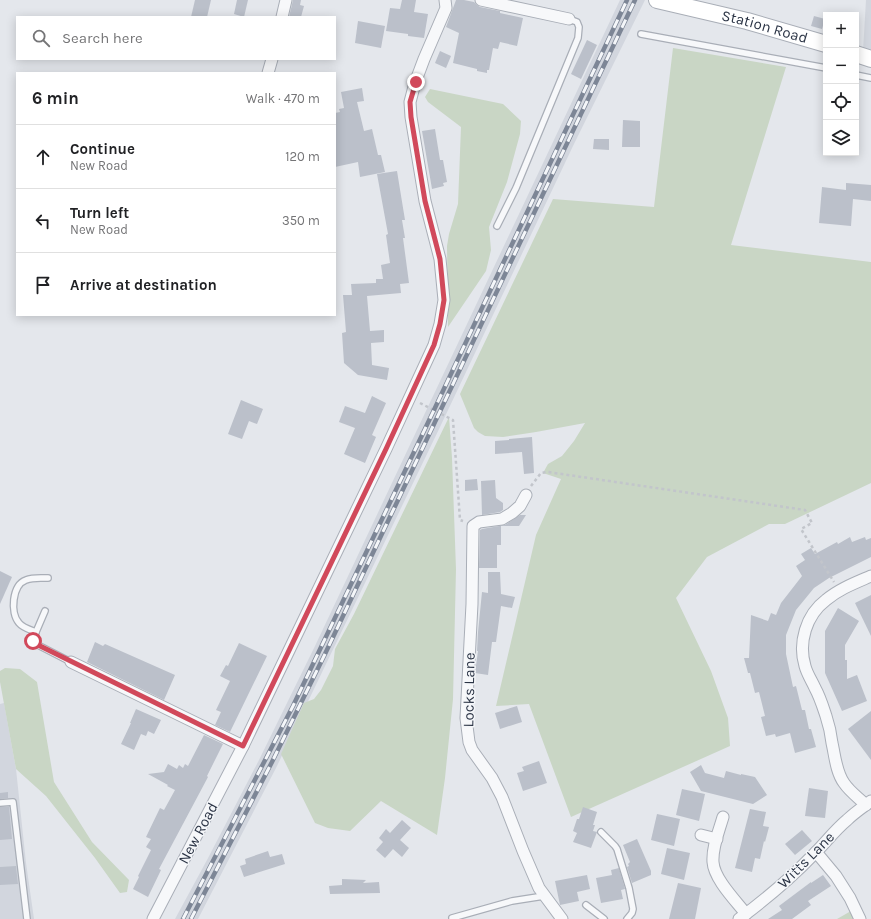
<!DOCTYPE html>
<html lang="en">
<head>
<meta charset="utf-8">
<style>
	:root { --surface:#fff; --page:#f6f6f6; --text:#202124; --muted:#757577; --line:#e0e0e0 }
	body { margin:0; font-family:Karla,sans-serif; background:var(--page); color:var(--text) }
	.controls { position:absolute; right:12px; top:12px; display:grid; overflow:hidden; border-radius:0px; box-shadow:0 2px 10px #0003 }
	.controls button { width:36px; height:36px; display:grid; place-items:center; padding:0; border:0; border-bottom:1px solid var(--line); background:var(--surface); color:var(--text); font:20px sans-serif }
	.stop { position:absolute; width:12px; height:12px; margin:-9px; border:3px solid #d1495b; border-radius:50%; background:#fff }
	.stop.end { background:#d1495b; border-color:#fff; box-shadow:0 1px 4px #0008 }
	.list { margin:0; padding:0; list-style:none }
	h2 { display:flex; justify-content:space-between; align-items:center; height:52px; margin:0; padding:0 16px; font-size:17px }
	h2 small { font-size:13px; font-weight:400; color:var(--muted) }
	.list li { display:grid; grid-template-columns:26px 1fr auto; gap:12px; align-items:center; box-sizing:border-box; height:64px; padding:0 16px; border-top:1px solid var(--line) }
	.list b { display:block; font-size:15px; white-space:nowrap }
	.list p { margin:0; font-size:13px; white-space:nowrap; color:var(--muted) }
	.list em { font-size:13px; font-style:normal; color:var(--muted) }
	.icon { flex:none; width:22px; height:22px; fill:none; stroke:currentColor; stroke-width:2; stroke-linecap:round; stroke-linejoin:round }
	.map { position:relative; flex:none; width:871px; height:919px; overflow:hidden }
	.search { position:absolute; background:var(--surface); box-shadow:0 2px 10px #0003; left:16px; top:16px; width:320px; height:44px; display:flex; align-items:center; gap:10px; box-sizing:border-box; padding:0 14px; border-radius:0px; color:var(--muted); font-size:15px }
	.panel { position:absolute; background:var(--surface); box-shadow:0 2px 10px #0003; left:16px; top:72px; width:320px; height:244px; border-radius:0px }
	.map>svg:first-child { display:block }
</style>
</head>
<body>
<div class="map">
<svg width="871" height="919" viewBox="0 0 871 919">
	<rect width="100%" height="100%" fill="#e4e7ec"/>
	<g fill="#d2d6de">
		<polygon points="620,0 645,0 573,146 440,427 276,768 198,919 175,919 207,860 258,762 315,646"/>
		<polygon points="866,0 871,0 871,54 863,51"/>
		<polygon points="4,703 16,769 26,863 34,919 0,919 0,704"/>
	</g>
	<g fill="#c9d6c5">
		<polygon points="673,48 786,67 731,245 871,262 871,483 785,524 769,524 707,557 676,598 711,671 728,718 730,746 571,817 529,704 496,706 536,535 561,479 543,473 548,464 562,456 574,441 585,423 536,432 503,437 485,436 478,432 474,428 460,394 553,199 654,207"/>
		<polygon points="430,89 503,104 521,121 520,134 507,182 489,227 491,250 486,271 448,327 447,246 449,234 458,204 461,127 428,102 425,97"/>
		<polygon points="449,417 452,458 456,569 453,699 445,778 437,835 381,801 350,831 328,828 315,823 281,754 304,703 314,699 321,690 333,666 335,649 354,614"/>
		<polygon points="5,668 20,669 37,682 54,782 92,842 129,880 127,892 120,893 95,858 46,796 16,769 0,682 0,671"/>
		<polygon points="851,911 854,919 837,919"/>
	</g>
	<g fill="#bbc0ca">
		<polygon points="195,0 211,0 207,17 191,17"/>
		<polygon points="237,0 248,0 244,17 234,14"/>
		<polygon points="293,0 301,0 300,5 304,6 301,17 289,17"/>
		<polygon points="402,0 416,0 414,12 428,14 424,38 408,36 408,34 386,31 390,8 400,9"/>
		<polygon points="456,0 464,0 474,2 477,5 480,7 500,11 500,13 523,18 517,46 500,42 498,49 493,48 489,70 487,70 487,73 477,71 477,69 453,63 459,33 446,27"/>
		<polygon points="814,16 825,19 822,29 811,26"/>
		<polygon points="358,21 385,26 381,48 355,43"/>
		<polygon points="587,40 597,45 581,79 571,74"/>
		<polygon points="440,51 451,56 446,68 435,63"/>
		<polygon points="362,88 364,101 357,102 364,131 372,129 378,155 381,155 385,172 360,177 358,162 335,167 335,113 340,112 339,109 344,108 341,92"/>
		<polygon points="623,120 640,121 640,147 622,147"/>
		<polygon points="435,129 440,160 443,160 447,182 443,183 444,186 432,189 422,131"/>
		<polygon points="594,139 609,139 609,150 593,149"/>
		<polygon points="397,171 405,220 402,220 405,238 403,238 409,283 400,284 401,293 367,296 370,331 384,330 384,342 371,343 372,365 389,368 387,380 358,375 344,363 342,333 346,332 343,295 352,295 351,284 376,283 376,279 383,279 381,265 390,263 386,235 388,234 377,174"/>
		<polygon points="846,183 871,185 871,201 853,199 851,226 819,223 822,187 846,190"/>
		<polygon points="372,396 386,403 372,435 376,437 365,463 344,454 355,428 339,422 345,406 365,413"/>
		<polygon points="241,400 263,409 257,424 249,421 242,439 228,434"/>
		<polygon points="532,437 534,473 524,474 522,452 495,454 495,441 509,440 509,439"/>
		<polygon points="477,479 478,490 465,491 465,480"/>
		<polygon points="495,480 496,498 503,503 503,510 500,512 482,515 481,481"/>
		<polygon points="520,515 526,515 519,526 501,526 501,545 497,545 497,568 479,568 480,530 482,529 505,525"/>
		<polygon points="850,537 852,542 865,537 866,540 871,538 871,557 829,578 814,588 796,610 786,635 786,654 793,687 796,686 802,710 805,710 809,729 811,729 816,747 795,753 790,733 776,737 775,734 766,736 761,717 765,716 759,692 755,693 750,673 748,673 744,658 749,658 751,615 768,621 771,613 776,615 781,603 802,576 796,566 805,560 801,554 811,548 815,554 837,542 838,544"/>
		<polygon points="0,571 12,577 0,604"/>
		<polygon points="488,572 500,572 501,594 515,597 512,608 501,606 496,642 492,642 488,675 475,673 478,651 477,651 478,632 482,592 488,593"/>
		<polygon points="871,595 871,636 855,603"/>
		<polygon points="838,608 859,621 845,645 845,660 847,660 847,679 857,675 867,701 842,711 825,673 825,631"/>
		<polygon points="95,642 103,646 105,644 175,675 164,700 87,662"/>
		<polygon points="239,643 267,656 230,732 215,725 221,712 216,710 230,681 220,676 226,665 228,666"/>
		<polygon points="517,706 522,722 500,729 495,713"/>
		<polygon points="136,709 161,720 154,734 148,731 146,736 141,734 134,750 121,744 131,723 130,723"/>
		<polygon points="871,711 871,760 848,729"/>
		<polygon points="204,735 223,744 207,776 208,777 159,869 161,870 148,897 133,889 139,877 138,876 151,850 146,847 151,839 146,837 160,808 164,810 175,790 167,786 168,785 148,774 164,772 168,764 177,769 179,765 183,768 185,764 188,766"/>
		<polygon points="539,761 547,783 523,791 517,773 524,771 522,767"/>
		<polygon points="701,765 705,773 724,778 726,771 741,775 741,774 755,777 767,795 753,804 701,791 690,772"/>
		<polygon points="809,788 828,791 825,818 805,816"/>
		<polygon points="682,789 705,794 699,821 676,815"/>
		<polygon points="8,792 8,798 0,799 0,793"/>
		<polygon points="0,807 9,807 12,839 0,840"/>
		<polygon points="583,807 597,812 593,825 595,825 593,831 597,832 591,848 573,842 577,833 573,831 577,819 579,819"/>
		<polygon points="750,809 766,812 763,826 769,827 765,842 764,841 760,859 755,858 752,872 735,868"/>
		<polygon points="657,814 680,819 674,846 651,840"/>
		<polygon points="402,820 411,828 400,840 409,848 402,857 393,849 385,858 376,850 383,842 379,838 386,829 390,833"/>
		<polygon points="802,830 812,841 795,855 785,844"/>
		<polygon points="637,839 651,871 651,875 632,883 627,867 629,866 628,864 630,862 623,845"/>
		<polygon points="667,848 690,853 684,880 661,874"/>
		<polygon points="268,851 270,857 282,854 285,864 244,877 240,866 246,864 245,859"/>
		<polygon points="16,866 18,884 0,885 0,867"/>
		<polygon points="619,868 625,889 621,890 623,899 601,903 596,878 612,875 611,870"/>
		<polygon points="587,875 590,889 577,892 579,901 560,905 555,881"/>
		<polygon points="823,875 831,886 808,901 811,905 792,919 768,919 782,910 779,906 811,882 811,883"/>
		<polygon points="342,879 366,880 363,883 379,882 380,893 330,894 329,886 342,885"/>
		<polygon points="678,883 701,888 695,919 669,919"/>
	</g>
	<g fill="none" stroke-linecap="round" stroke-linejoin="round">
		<g stroke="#a9aeb7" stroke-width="8">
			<g id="lane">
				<polyline points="641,34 826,68"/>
				<polyline points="856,75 871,78"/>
				<polyline points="497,226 516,188 578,38 579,27 577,22 569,19"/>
				<path d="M48,578C41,578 33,577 26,580C12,585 10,613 19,623C23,628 31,630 36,632L33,641L34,643L71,662"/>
				<polyline points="36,632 45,611"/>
				<polyline points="0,803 13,802 27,919"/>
				<polyline points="601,832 615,846 617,849 629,888 633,909 632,913 627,919"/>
				<polyline points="586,905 604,919"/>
				<polyline points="452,918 512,901 544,896"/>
			</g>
		</g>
		<g stroke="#a9aeb7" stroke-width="13">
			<g id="street">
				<polyline points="481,0 569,19"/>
				<polyline points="282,17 286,0"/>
				<polyline points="268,73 272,59"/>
				<polyline points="526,495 520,506 512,513 502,519 479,522 473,526 472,604 466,718 469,742 472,750 492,778 502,797 523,851 539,888 562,919"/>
				<polyline points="71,662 243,746"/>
				<path d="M866,805C859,798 850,792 844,783C836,772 835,756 832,743C831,734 829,725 826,716C823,707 820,697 815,688C812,681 807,674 805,666C798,643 806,615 826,600C839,589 855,583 871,576"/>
				<path d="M723,817C719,831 712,847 713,862C714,879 736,901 746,914"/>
				<polyline points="701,835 717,839"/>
				<polyline points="816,852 836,876 850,898 860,919"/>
				<polyline points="153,919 243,746 386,449 434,345 440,324 444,300 440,259 425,201 411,117 410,102 415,83 424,59 446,8 445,0"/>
				<path d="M739,919C766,899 792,877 815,853C826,842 835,830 847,820C854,813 863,807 871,801"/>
			</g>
		</g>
		<g stroke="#a9aeb7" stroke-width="18">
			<g id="secondary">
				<path id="s1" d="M657,0L747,21L826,44"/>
				<polyline points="856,54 871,59"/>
			</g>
		</g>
		<g stroke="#c2c5cb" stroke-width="2.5" stroke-dasharray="3 3" stroke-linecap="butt">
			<polyline points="420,403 453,420 460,520 463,521"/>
			<polyline points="531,486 541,473 548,472 805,510 812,523 801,529 834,582"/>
		</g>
		<use href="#lane" stroke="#f7f8fa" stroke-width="5.5"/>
		<use href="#street" stroke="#f7f8fa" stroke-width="11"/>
		<use href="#secondary" stroke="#fff" stroke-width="16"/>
		<g stroke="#7d8696" stroke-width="4.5">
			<g id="rail">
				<polyline points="183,919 293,706 434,410 627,0"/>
				<polyline points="191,919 272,762 325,654 635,0"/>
			</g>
		</g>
		<use href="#rail" stroke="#f4f6f9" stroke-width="3" stroke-dasharray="9" stroke-linecap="butt"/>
	</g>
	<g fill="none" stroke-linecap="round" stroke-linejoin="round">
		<polyline stroke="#d1495b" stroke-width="5" points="33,641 34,643 243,746 386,449 434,345 440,324 444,300 440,259 425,201 411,117 410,102 416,82"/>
	</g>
	<g text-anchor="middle" stroke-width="3" stroke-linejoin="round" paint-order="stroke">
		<g font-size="15" fill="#2b3445" stroke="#f4f6f9">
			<text dy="5" stroke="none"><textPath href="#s1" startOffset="111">Station Road</textPath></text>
			<text transform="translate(469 690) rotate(-89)" y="5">Locks Lane</text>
			<text transform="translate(198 833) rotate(-62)" y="5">New Road</text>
			<text transform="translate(806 860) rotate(-45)" y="5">Witts Lane</text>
		</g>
	</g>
</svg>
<div class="controls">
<button>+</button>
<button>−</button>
<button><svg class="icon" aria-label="locate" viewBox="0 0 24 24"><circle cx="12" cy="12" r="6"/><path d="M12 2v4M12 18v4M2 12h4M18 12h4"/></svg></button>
<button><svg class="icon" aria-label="layers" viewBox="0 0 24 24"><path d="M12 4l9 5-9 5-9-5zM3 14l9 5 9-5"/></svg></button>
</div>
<div class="stop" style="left:33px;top:641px"></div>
<div class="stop end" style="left:416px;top:82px"></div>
<div class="search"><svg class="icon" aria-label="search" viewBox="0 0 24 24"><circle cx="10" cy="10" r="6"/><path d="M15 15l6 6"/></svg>Search here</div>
<section class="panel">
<h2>6 min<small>Walk · 470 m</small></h2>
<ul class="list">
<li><svg class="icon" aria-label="ahead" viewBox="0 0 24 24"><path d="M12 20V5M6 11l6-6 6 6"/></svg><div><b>Continue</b><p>New Road</p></div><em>120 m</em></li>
<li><svg class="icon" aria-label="left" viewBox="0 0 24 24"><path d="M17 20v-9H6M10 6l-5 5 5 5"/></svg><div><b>Turn left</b><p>New Road</p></div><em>350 m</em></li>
<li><svg class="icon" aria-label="arrive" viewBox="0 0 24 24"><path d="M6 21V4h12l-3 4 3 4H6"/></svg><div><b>Arrive at destination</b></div></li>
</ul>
</section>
</div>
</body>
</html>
